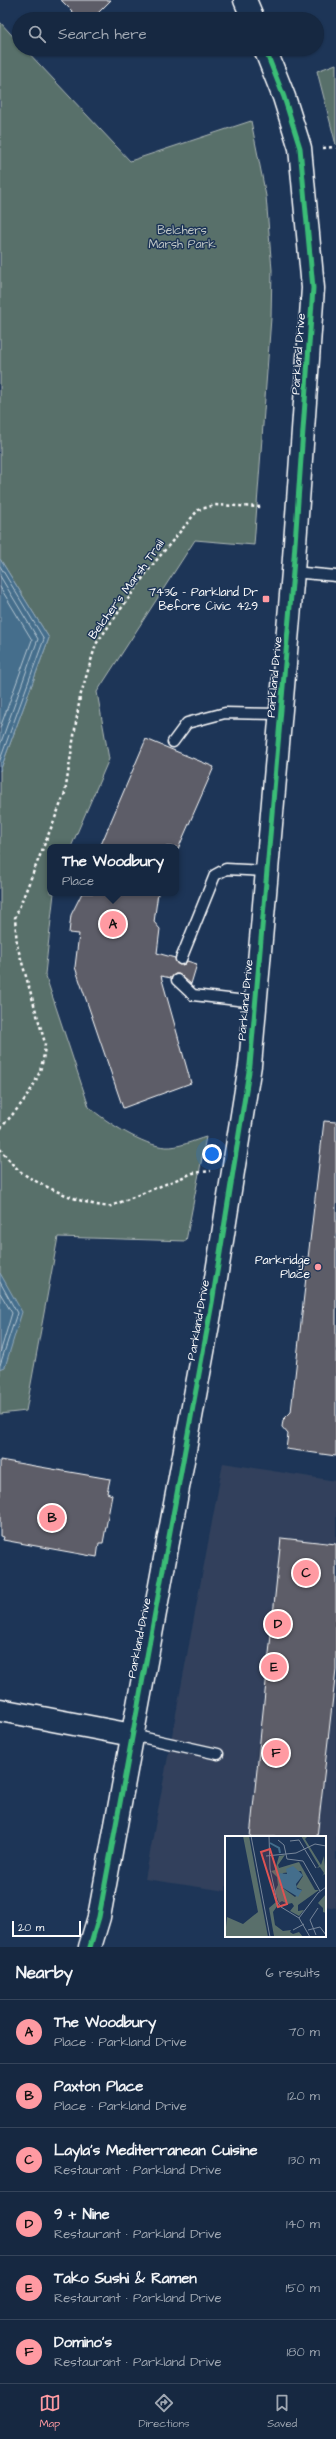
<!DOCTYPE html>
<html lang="en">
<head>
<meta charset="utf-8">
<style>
	:root { --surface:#162841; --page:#23344c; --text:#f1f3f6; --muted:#9ea6b1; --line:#35445a; --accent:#ff9aa2 }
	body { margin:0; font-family:"Architects Daughter",sans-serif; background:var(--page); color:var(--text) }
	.scale { position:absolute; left:12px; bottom:10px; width:69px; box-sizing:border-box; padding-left:4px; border:2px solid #fff; border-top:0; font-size:11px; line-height:14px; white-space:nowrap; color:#fff; -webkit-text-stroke:3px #1d3557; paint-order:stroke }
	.you { position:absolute; left:212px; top:1154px; width:14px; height:14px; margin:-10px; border:3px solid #fff; border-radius:50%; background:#1a73e8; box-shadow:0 0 0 6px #1a73e833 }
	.badge { display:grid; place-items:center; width:26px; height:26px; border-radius:50%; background:var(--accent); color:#111; font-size:13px; font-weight:700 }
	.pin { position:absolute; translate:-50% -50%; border:2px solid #fff; box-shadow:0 1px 4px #0006 }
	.popup { position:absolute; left:47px; top:844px; width:132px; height:52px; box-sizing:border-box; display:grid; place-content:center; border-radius:8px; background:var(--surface); filter:drop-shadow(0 1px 3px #0005); font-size:13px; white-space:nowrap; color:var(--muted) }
	.popup b { font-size:15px; color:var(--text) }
	.popup::after { content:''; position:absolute; left:50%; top:100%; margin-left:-8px; border:8px solid transparent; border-top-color:var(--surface) }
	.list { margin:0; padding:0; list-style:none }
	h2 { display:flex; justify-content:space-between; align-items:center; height:52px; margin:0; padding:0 16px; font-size:17px }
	h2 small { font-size:13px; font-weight:400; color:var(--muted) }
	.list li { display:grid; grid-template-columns:26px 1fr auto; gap:12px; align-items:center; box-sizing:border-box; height:64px; padding:0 16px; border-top:1px solid var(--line) }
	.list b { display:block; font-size:15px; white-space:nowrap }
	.list p { margin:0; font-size:13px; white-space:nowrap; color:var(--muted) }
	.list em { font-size:13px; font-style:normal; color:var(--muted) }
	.icon { flex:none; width:22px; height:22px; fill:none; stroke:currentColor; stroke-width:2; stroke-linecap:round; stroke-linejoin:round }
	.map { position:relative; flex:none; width:336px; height:1947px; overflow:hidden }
	.search { position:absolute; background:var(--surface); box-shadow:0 1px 3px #0004; left:12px; right:12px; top:12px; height:44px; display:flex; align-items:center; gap:10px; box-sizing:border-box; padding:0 14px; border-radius:22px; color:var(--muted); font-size:15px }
	.sheet { height:436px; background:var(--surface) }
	nav { display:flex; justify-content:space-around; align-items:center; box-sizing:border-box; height:56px; border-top:1px solid var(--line); background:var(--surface); font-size:11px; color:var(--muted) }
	nav a { display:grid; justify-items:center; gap:2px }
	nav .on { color:var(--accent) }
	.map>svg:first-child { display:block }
</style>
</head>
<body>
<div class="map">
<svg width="336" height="1947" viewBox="0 0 336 1947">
	<rect width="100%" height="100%" fill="#1d3557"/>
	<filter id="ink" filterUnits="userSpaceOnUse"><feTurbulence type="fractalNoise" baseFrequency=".025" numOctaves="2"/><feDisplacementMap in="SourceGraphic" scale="8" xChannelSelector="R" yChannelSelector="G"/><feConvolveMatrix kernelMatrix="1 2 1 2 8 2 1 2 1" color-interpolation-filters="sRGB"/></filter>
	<g filter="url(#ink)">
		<polygon fill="#30415c" points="223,1463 336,1481 336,1908 325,1906 325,1837 226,1837 226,1891 145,1879"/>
		<g fill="#596f6b" stroke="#acb7b5">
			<path d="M0,22L19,43V49H25L130,161L251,121L266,196L272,270L271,318L254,545L195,540L97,692L109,759L71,847H50V893H54L45,974L89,1107C106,1122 144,1146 166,1147C178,1148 195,1140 206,1137L186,1241L58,1237L26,1411L0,1414V771L49,638L0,559Z"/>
			<polygon points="336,64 336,145 317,71"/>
		</g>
		<g fill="#446e8c" stroke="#8fa8ba">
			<polygon points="0,559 49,638 0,771"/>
			<polygon points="0,1273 22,1312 5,1367 0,1369"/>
		</g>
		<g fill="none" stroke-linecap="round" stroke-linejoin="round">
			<g stroke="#b4c5d1" stroke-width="1">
				<polyline points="0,566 44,639 0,760"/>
				<polyline points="0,576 38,639 0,745"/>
				<polyline points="0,587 32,640 0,728"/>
				<polyline points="0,1282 17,1313 0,1365"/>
				<polyline points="0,1293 12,1313 0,1353"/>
			</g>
		</g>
		<g fill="#5d5d67" stroke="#fff">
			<polygon points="61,0 111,0 92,19 80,19"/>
			<polygon points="146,739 214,767 178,849 176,847 100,847"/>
			<polygon points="82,893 158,893 154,922 160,929 157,953 175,958 179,965 185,964 187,961 197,964 191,984 179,974 175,974 171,978 161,976 191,1083 123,1108 75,967 79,934 69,933 71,915"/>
			<polygon points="324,1121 336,1122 336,1456 286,1449 288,1434 282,1427 283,1420 291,1412 306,1277 299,1276 302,1257 308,1258"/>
			<polygon points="0,1460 110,1479 107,1493 112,1495 103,1543 99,1543 97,1557 3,1540 4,1537 0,1536"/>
			<polygon points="281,1538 336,1544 336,1670 317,1837 250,1837"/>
		</g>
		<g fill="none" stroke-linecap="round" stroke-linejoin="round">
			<g stroke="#fff" stroke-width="13">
				<g id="lane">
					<polyline points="293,572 336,576"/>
					<polyline points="173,742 187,723 225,713 280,714"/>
					<polyline points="181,959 215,875 226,869 266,871"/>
					<polyline points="177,980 193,995 255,1002"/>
					<polyline points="132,1735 218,1754"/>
				</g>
			</g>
			<g stroke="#fff" stroke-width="25">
				<g id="secondary">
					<polyline points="245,0 253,19"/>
					<polyline points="0,1710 132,1735"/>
					<polyline points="90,1947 99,1917 212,1303 250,1065 253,1031 293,572 313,288 300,148 284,97 265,49"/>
				</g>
			</g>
			<g stroke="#fff" stroke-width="2.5" stroke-dasharray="3 3" stroke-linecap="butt">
				<polyline points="323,148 336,147"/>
				<path d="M0,1129C24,1101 43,1082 45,1043L17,945L15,918L65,793L80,697L96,644L150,568L198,510L215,505L261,507"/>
				<path d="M0,1149C6,1156 13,1166 21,1172C36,1184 93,1209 111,1206L193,1173L211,1171"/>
			</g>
			<use href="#lane" stroke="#1d3557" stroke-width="10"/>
			<use href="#secondary" stroke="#1d3557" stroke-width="22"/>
			<g stroke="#1d3557" stroke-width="8">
				<polyline id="cycleway" points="90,1947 99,1917 212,1303 250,1065 253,1031 293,572 313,288 300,148 284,97 265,49"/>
			</g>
			<use href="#cycleway" stroke="#3abd76" stroke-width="5"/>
		</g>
	</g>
	<g fill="#ff9aa2" stroke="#1d3557" stroke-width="1.5">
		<rect x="262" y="595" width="8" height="8" rx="2"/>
		<circle cx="318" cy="1267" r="4"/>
	</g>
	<g text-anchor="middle" stroke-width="3" stroke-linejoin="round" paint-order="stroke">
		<g font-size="12" fill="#bdc5c4" stroke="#1d3557">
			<text x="182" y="234">Belchers<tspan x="182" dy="14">Marsh Park</tspan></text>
		</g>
		<g font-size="12" fill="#fff" stroke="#1d3557">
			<text transform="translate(298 354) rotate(-86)" y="4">Parkland Drive</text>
			<text transform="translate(126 589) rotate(-54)" y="4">Belcher's Marsh Trail</text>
			<text transform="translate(274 677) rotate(-85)" y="4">Parkland Drive</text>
			<text transform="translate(245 1000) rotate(-85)" y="4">Parkland Drive</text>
			<text transform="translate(198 1320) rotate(-80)" y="4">Parkland Drive</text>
			<text transform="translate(139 1638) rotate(-79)" y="4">Parkland Drive</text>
		</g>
		<g font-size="12" fill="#fff" stroke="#1d3557" text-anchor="end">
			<text x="258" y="596">7436 - Parkland Dr<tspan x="258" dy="14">Before Civic 429</tspan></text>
			<text x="310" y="1264">Parkridge<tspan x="310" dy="14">Place</tspan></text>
		</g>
	</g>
	<g transform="translate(225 1836)">
		<rect width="101" height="101" fill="#1d3557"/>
		<path d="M18,0H24L26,11L43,101H0L2,81L18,88L33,76ZM76,0H83L80,3L96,29L99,20L101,40L99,38L97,40L99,37L95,31L92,32L94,30ZM60,19L53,29L54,32L74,26L90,54H94L73,69V75L79,74L74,80L65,75L69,70L67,67L63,68L57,65L54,67L50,55L53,49L52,41L46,35L50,34L54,20ZM76,35L78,40L71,51L77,54L70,61L55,50L56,41L58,37ZM101,58V77L98,76V72L93,67ZM51,66L53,69L48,76L50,89L58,95L66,94L65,96L68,98L74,96L78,101L49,100L44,72Z" fill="#596f6b" fill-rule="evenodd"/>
		<path d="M68,30L78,39L71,48L72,53L77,54L73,61L55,50L54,37L62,38L61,33Z" fill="#446e8c"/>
		<path fill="none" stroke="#446e8c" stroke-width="2" d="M45,7L54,12L55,17"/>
		<path fill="none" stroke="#77869a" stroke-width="1" d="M26,0L45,101M44,0L45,33L52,65L56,71L74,82L85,101M53,4L59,9L62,23L78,25L95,55M65,5L74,4L91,32M41,20L71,17L90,8L101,10M74,82L93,57L101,51M68,94L79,88M83,94L95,91L101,99M91,99L85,84L93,72"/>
		<path fill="#de5353" fill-opacity="0.15" stroke="#de5353" stroke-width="2" d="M45,13L62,68L53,71L36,16Z"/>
		<rect width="101" height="101" fill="none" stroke="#fff" stroke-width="2"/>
	</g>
</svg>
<div class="scale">20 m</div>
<div class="you"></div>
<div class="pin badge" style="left:113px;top:924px">A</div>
<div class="popup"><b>The Woodbury</b>Place</div>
<div class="pin badge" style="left:52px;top:1518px">B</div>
<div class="pin badge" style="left:306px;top:1573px">C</div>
<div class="pin badge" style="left:278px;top:1624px">D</div>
<div class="pin badge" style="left:274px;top:1667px">E</div>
<div class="pin badge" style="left:276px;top:1753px">F</div>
<div class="search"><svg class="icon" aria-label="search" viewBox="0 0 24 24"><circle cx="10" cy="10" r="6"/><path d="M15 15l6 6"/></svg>Search here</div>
</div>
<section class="sheet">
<h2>Nearby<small>6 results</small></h2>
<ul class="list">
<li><span class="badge">A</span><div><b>The Woodbury</b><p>Place · Parkland Drive</p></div><em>70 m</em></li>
<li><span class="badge">B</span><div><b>Paxton Place</b><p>Place · Parkland Drive</p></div><em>120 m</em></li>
<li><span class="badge">C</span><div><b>Layla's Mediterranean Cuisine</b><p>Restaurant · Parkland Drive</p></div><em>130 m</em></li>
<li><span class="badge">D</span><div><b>9 + Nine</b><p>Restaurant · Parkland Drive</p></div><em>140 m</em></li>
<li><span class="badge">E</span><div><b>Tako Sushi &amp; Ramen</b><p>Restaurant · Parkland Drive</p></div><em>150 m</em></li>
<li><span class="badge">F</span><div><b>Domino's</b><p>Restaurant · Parkland Drive</p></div><em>180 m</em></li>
</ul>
</section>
<nav>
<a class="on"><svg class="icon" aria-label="map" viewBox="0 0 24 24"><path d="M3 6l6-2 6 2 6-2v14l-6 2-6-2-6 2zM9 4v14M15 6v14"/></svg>Map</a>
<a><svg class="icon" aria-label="directions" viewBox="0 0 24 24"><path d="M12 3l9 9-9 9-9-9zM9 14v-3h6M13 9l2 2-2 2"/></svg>Directions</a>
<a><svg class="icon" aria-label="saved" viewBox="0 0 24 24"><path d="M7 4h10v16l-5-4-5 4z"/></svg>Saved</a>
</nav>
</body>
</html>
